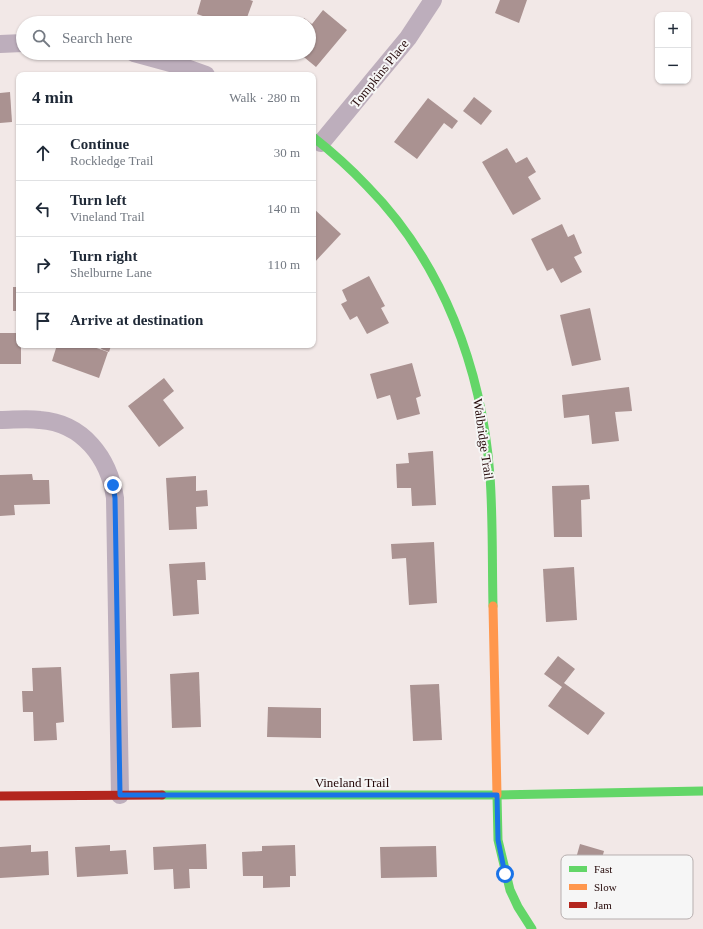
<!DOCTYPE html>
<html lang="en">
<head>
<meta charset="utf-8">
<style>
	:root { --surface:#fff; --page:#f2f2f3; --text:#1f2937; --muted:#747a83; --line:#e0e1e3 }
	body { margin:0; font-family:Georgia,serif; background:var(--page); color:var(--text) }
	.controls { position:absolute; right:12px; top:12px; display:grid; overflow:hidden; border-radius:8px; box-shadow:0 1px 3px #0004 }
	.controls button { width:36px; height:36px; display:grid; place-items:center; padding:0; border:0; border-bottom:1px solid var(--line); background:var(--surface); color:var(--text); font:20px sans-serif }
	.stop { position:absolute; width:12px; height:12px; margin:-9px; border:3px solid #1a73e8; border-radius:50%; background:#fff }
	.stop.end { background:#1a73e8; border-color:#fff; box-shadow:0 1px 4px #0008 }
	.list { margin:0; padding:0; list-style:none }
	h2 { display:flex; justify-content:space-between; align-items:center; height:52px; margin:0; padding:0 16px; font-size:17px }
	h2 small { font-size:13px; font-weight:400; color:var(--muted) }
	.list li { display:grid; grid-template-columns:26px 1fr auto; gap:12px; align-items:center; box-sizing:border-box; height:56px; padding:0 16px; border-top:1px solid var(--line) }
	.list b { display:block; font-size:15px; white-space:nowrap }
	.list p { margin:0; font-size:13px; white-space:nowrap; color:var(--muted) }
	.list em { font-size:13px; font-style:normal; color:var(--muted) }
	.icon { flex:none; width:22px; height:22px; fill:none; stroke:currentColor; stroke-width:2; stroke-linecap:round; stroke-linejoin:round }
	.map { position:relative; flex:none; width:703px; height:929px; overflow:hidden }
	.search { position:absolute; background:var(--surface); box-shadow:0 1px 3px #0004; left:16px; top:16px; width:300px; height:44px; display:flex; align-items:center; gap:10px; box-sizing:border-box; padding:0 14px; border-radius:22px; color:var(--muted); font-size:15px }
	.panel { position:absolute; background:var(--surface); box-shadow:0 1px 3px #0004; left:16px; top:72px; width:300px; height:276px; border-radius:8px }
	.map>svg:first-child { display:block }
</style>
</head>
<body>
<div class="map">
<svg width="703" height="929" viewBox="0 0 703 929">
	<rect width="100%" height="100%" fill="#f2e8e7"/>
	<g fill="#aa9291">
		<polygon points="201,0 250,0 253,1 245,23 223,23 197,14"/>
		<polygon points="500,0 527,0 519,23 495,13"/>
		<polygon points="323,10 347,30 316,67 299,53 309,53 309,23 300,23 304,18 312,24"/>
		<polygon points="10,92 12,122 0,123 0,93"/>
		<polygon points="474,97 492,111 481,125 463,111"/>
		<polygon points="428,98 458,121 452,129 444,123 417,159 394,142"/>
		<polygon points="507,148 516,163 527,157 536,172 528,177 541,199 513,215 482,162"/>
		<polygon points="313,208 341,234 313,264"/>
		<polygon points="562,224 568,237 574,234 582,253 574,257 582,272 561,283 553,268 547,271 531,239"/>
		<polygon points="369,276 385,306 381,308 389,323 367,334 357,316 350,320 341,304 347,301 342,290"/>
		<rect x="13" y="287" width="6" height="24"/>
		<polygon points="590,308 601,360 572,366 560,315"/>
		<polygon points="0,333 19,333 19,345 21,345 21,364 0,364"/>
		<polygon points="57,345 88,345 108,352 99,378 52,361"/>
		<polygon points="103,345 111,346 109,352 101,349"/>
		<polygon points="412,363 421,396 416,398 420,414 397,420 390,395 377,399 370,374"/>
		<polygon points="164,378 174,391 163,400 184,428 159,447 128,406"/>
		<polygon points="629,387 632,411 615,412 619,441 592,444 589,415 564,418 562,395"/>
		<polygon points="433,451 436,505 412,506 411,488 397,488 396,464 409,463 408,453"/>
		<polygon points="32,474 33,480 49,480 50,504 14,505 15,515 0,516 0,475"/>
		<polygon points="196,476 196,491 207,490 208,506 196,507 197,529 169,530 166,478"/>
		<polygon points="589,485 590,499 581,500 582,537 554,537 552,486"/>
		<polygon points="434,542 437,603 409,605 406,558 392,559 391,544"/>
		<polygon points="205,562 206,580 197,580 199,614 173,616 169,564"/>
		<polygon points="574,567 577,620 546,622 543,569"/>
		<polygon points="558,656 575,669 564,683 605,713 588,735 548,706 562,687 544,674"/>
		<polygon points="61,667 64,722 56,723 57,740 34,741 33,712 23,712 22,691 33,691 32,668"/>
		<polygon points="199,672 201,727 172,728 170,674"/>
		<polygon points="439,684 442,740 413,741 410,685"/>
		<polygon points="268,707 321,708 321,738 267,737"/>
		<polygon points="206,844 207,869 189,869 190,888 174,889 173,869 154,870 153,847"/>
		<polygon points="580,844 604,851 592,894 568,887"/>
		<polygon points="31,845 31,852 48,851 49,875 0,878 0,847"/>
		<polygon points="110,845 110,851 126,850 128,874 77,877 75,847"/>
		<polygon points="295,845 296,876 290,876 290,887 263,888 263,876 243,876 242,852 262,851 262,846"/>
		<polygon points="436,846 437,877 381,878 380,847"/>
	</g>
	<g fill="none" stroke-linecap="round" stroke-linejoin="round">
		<g stroke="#bdaebc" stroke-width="18">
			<polyline points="0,44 23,43"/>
			<polyline points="134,53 178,65 206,75"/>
			<polyline points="321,143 408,38 433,0"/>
			<path d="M0,420C13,420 27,418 40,420C83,423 109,458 115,498L120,795"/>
		</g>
		<g stroke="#63d668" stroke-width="9">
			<path d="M313,137C332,152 350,168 367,186C443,263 482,369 490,476C493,519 492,563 493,606"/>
			<polyline points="162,795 497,795 703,791"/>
			<polyline points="497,795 498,840 510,890 518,907 532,929"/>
		</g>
		<polyline stroke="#ff974d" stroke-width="9" points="493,606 497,795"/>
		<polyline stroke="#b3261e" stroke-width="9" points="0,796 162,795"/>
	</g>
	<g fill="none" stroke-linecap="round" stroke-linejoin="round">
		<polyline stroke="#1a73e8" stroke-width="5" points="113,485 115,498 120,795 497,795 498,840 505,874"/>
	</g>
	<g text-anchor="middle" stroke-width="4" stroke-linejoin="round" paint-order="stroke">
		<g font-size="13" fill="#240808" stroke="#f6f6f6">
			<text transform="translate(379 73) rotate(-51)" y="5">Tompkins Place</text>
			<text transform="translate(484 439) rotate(82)" y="5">Walbridge Trail</text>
			<text x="352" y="787">Vineland Trail</text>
		</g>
	</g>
	<rect x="561" y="855" width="132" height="64" rx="6" fill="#f6f6f6" stroke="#b7afaf" stroke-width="1"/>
	<rect x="569" y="866" width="18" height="6" fill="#63d668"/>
	<rect x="569" y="884" width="18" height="6" fill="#ff974d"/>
	<rect x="569" y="902" width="18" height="6" fill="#b3261e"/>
	<g font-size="11" fill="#240808">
		<text x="594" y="873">Fast</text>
		<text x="594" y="891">Slow</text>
		<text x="594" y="909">Jam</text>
	</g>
</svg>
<div class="controls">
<button>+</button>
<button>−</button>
</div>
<div class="stop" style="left:505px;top:874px"></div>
<div class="stop end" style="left:113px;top:485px"></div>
<div class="search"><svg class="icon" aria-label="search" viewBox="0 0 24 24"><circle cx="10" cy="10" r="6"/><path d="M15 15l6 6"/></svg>Search here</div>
<section class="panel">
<h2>4 min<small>Walk · 280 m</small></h2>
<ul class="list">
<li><svg class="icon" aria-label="ahead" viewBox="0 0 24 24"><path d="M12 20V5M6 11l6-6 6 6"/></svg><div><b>Continue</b><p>Rockledge Trail</p></div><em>30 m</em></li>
<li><svg class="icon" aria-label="left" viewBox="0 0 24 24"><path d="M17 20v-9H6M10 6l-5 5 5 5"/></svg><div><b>Turn left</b><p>Vineland Trail</p></div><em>140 m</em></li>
<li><svg class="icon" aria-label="right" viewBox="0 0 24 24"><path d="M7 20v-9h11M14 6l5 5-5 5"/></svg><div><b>Turn right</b><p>Shelburne Lane</p></div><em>110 m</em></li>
<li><svg class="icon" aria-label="arrive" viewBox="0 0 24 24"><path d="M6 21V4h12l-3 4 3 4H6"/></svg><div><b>Arrive at destination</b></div></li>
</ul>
</section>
</div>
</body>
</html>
